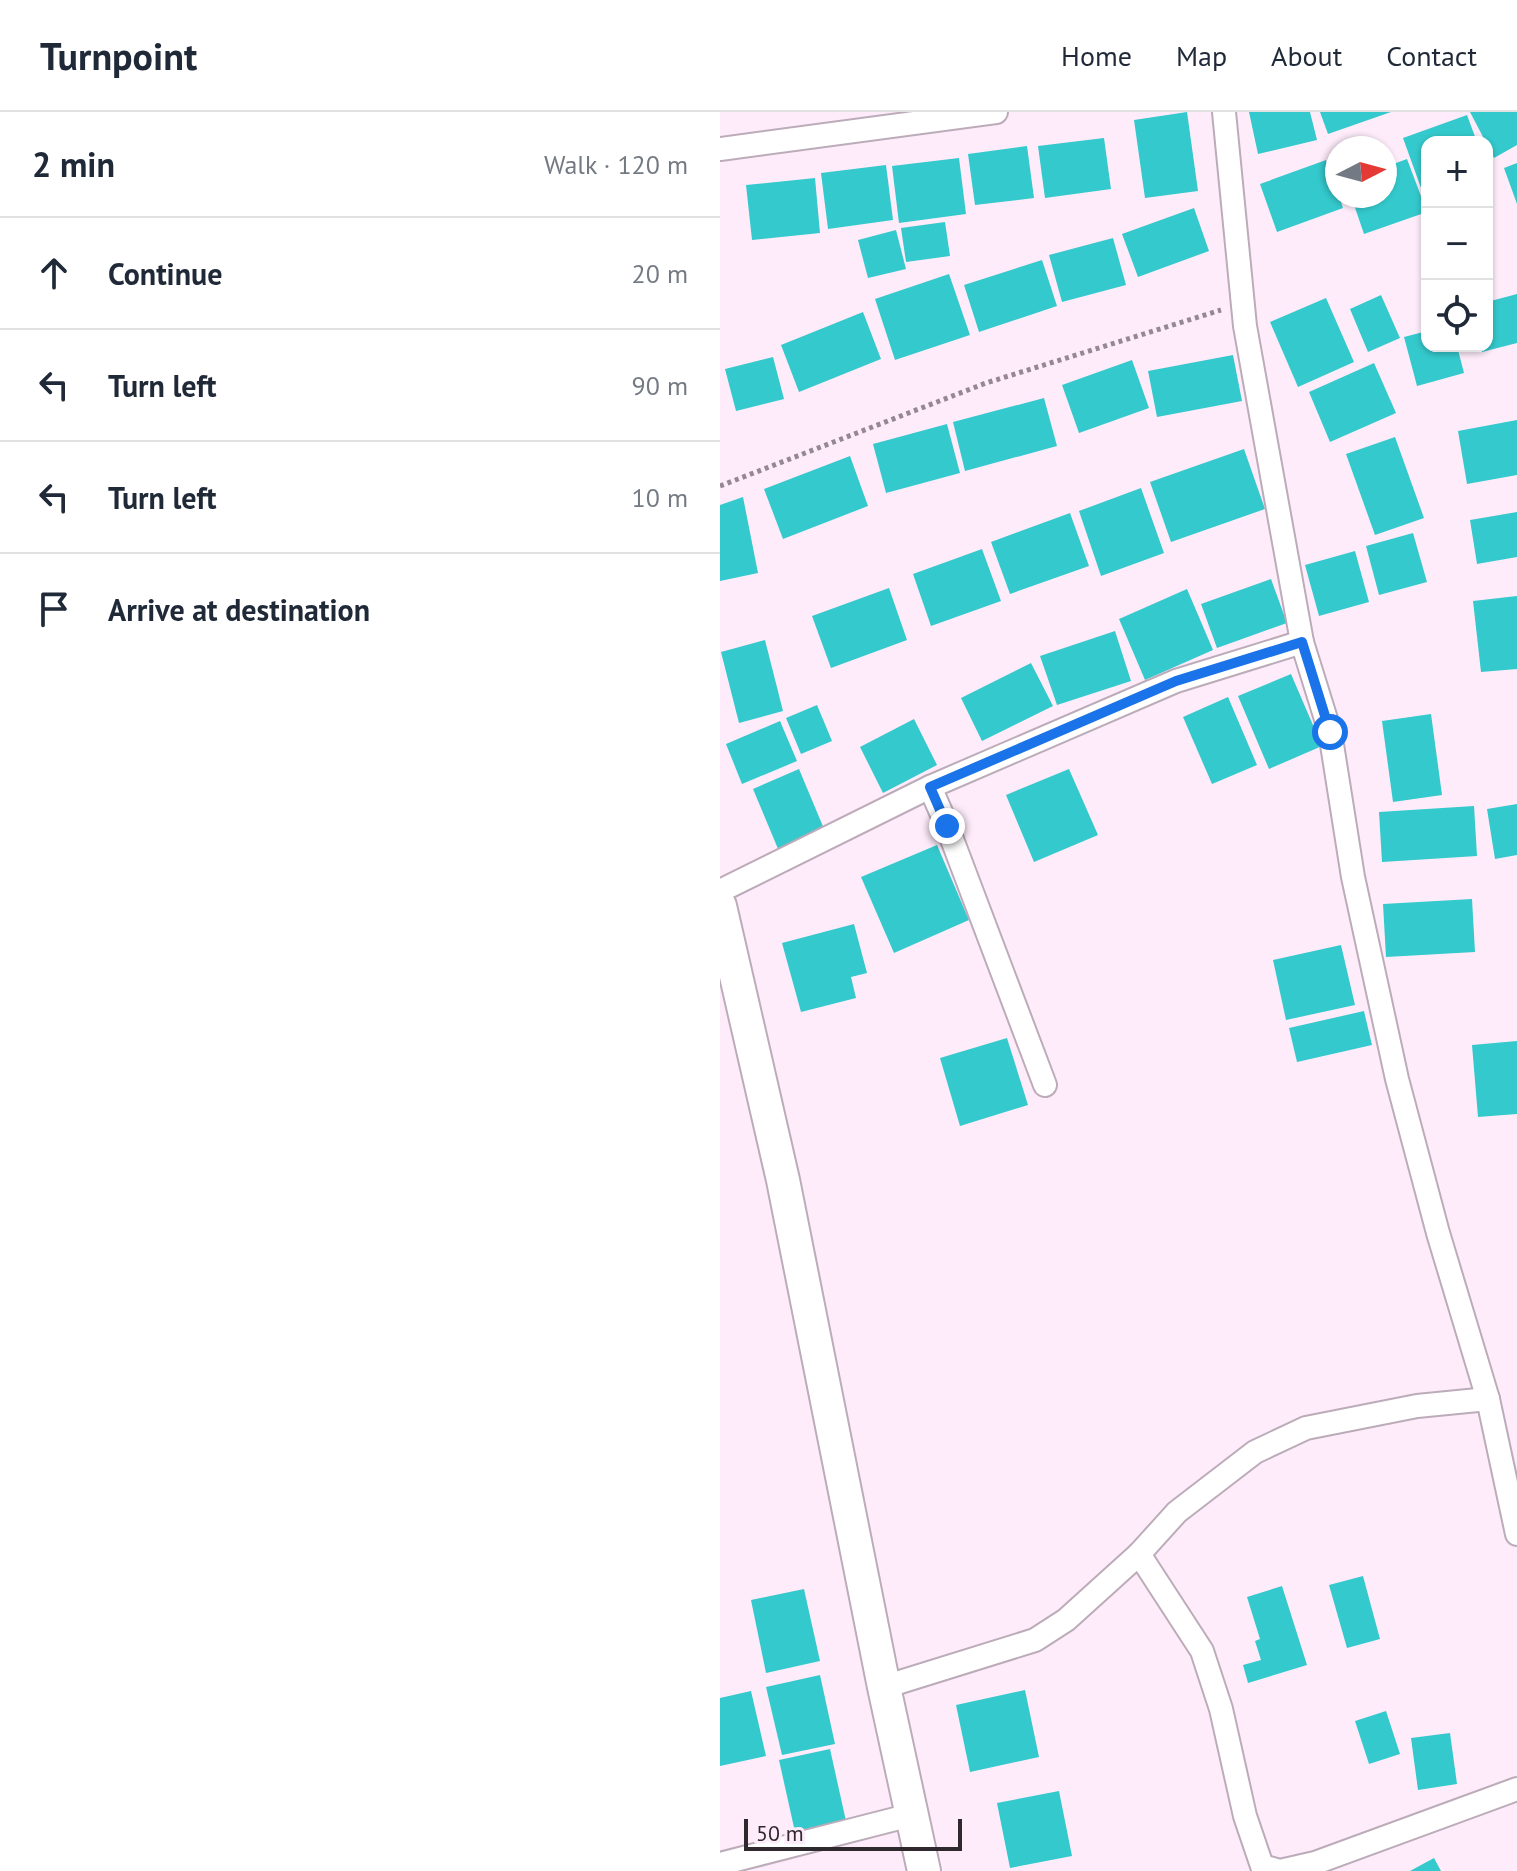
<!DOCTYPE html>
<html lang="en">
<head>
<meta charset="utf-8">
<style>
	:root { --surface:#fff; --page:#f6f6f7; --text:#1f2937; --muted:#747a83; --line:#e0e1e3 }
	body { margin:0; font-family:"PT Sans",sans-serif; background:var(--page); color:var(--text) }
	.controls { position:absolute; right:24px; top:24px; display:grid; overflow:hidden; border-radius:16px; box-shadow:0 2px 6px #0004 }
	.controls button { width:72px; height:72px; display:grid; place-items:center; padding:0; border:0; border-bottom:2px solid var(--line); background:var(--surface); color:var(--text); font:40px sans-serif }
	.compass { position:absolute; left:605px; top:24px; width:72px; height:72px; border-radius:50%; background:var(--surface); box-shadow:0 2px 6px #0004; rotate:84deg }
	.scale { position:absolute; left:24px; bottom:20px; width:218px; box-sizing:border-box; padding-left:8px; border:4px solid #2f292e; border-top:0; font-size:22px; line-height:28px; white-space:nowrap; color:#2f292e; -webkit-text-stroke:6px #feecfb; paint-order:stroke }
	.stop { position:absolute; width:24px; height:24px; margin:-18px; border:6px solid #1a73e8; border-radius:50%; background:#fff }
	.stop.end { background:#1a73e8; border-color:#fff; box-shadow:0 2px 8px #0008 }
	.list { margin:0; padding:0; list-style:none }
	h2 { display:flex; justify-content:space-between; align-items:center; height:104px; margin:0; padding:0 32px; font-size:34px }
	h2 small { font-size:26px; font-weight:400; color:var(--muted) }
	.list li { display:grid; grid-template-columns:52px 1fr auto; gap:24px; align-items:center; box-sizing:border-box; height:112px; padding:0 32px; border-top:2px solid var(--line) }
	.list b { display:block; font-size:30px; white-space:nowrap }
	.list em { font-size:26px; font-style:normal; color:var(--muted) }
	.icon { flex:none; width:44px; height:44px; fill:none; stroke:currentColor; stroke-width:2; stroke-linecap:round; stroke-linejoin:round }
	.map { position:relative; flex:none; width:797px; height:1759px; overflow:hidden }
	header { display:flex; align-items:center; gap:48px; box-sizing:border-box; height:112px; padding:0 40px; background:var(--surface); border-bottom:2px solid var(--line) }
	header strong { font-size:38px }
	nav { display:flex; gap:44px; margin-inline-start:auto; font-size:28px }
	main { display:flex }
	aside { flex:1; background:var(--surface) }
	.map>svg:first-child { display:block }
</style>
</head>
<body>
<header>
<strong>Turnpoint</strong>
<nav><a>Home</a><a>Map</a><a>About</a><a>Contact</a></nav>
</header>
<main>
<aside>
<h2>2 min<small>Walk · 120 m</small></h2>
<ul class="list">
<li><svg class="icon" aria-label="ahead" viewBox="0 0 24 24"><path d="M12 20V5M6 11l6-6 6 6"/></svg><div><b>Continue</b></div><em>20 m</em></li>
<li><svg class="icon" aria-label="left" viewBox="0 0 24 24"><path d="M17 20v-9H6M10 6l-5 5 5 5"/></svg><div><b>Turn left</b></div><em>90 m</em></li>
<li><svg class="icon" aria-label="left" viewBox="0 0 24 24"><path d="M17 20v-9H6M10 6l-5 5 5 5"/></svg><div><b>Turn left</b></div><em>10 m</em></li>
<li><svg class="icon" aria-label="arrive" viewBox="0 0 24 24"><path d="M6 21V4h12l-3 4 3 4H6"/></svg><div><b>Arrive at destination</b></div></li>
</ul>
</aside>
<div class="map">
<svg width="797" height="1759" viewBox="0 0 797 1759">
	<rect width="100%" height="100%" fill="#feecfb"/>
	<g fill="#34c9cc">
		<polygon points="467,0 478,79 425,86 414,8"/>
		<polygon points="529,0 590,0 597,28 538,42"/>
		<polygon points="600,0 671,0 608,22"/>
		<polygon points="750,0 797,0 797,33 774,46"/>
		<polygon points="747,3 757,30 707,30 707,74 701,76 683,26"/>
		<polygon points="384,26 391,77 325,86 318,34"/>
		<polygon points="307,34 314,86 255,93 248,42"/>
		<polygon points="239,46 246,102 179,111 172,54"/>
		<polygon points="687,47 707,100 644,122 631,84 665,84 665,55"/>
		<polygon points="606,48 617,79 617,84 619,84 623,96 557,120 540,72"/>
		<polygon points="797,51 797,92 784,56"/>
		<polygon points="166,53 173,108 108,117 101,61"/>
		<polygon points="95,66 100,121 32,128 26,73"/>
		<polygon points="474,96 489,139 418,165 402,122"/>
		<polygon points="225,110 230,144 186,150 181,116"/>
		<polygon points="176,118 186,157 148,166 138,128"/>
		<polygon points="393,126 406,173 342,190 329,143"/>
		<polygon points="322,148 337,194 259,220 244,173"/>
		<polygon points="229,162 250,223 175,248 155,187"/>
		<polygon points="797,182 797,231 762,240 760,234 767,234 767,190"/>
		<polygon points="661,183 680,226 648,240 630,197"/>
		<polygon points="606,186 634,250 578,275 550,210"/>
		<polygon points="143,200 161,247 79,280 61,233"/>
		<polygon points="707,219 707,234 737,234 744,261 697,274 684,225"/>
		<polygon points="513,243 522,289 437,305 428,259"/>
		<polygon points="53,245 64,287 16,299 5,257"/>
		<polygon points="412,248 429,296 359,321 342,273"/>
		<polygon points="654,251 676,301 610,330 589,280"/>
		<polygon points="324,286 337,334 245,359 233,310"/>
		<polygon points="797,308 797,363 747,372 738,319"/>
		<polygon points="227,312 240,361 166,381 153,332"/>
		<polygon points="675,325 704,406 655,423 626,342"/>
		<polygon points="524,337 545,397 451,430 430,370"/>
		<polygon points="130,344 148,394 63,427 44,377"/>
		<polygon points="421,376 444,441 381,464 359,399"/>
		<polygon points="23,385 38,461 0,469 0,393"/>
		<polygon points="797,400 797,445 757,452 750,408"/>
		<polygon points="350,401 369,454 290,482 271,430"/>
		<polygon points="693,421 707,470 659,483 646,434"/>
		<polygon points="262,437 281,489 211,514 193,462"/>
		<polygon points="635,439 649,490 599,504 585,453"/>
		<polygon points="551,467 567,511 497,536 481,492"/>
		<polygon points="169,476 187,528 111,556 92,504"/>
		<polygon points="467,477 493,538 425,568 399,507"/>
		<polygon points="797,484 797,557 761,560 753,489"/>
		<polygon points="395,519 411,569 337,593 320,544"/>
		<polygon points="45,528 63,599 19,611 1,540"/>
		<polygon points="311,551 333,594 262,629 241,586"/>
		<polygon points="571,562 602,634 549,657 518,584"/>
		<polygon points="508,585 537,653 492,672 463,605"/>
		<polygon points="97,593 112,629 81,642 66,606"/>
		<polygon points="711,602 722,683 673,690 662,609"/>
		<polygon points="194,607 217,653 163,681 140,635"/>
		<polygon points="60,609 77,649 22,672 6,632"/>
		<polygon points="79,657 107,724 61,744 33,677"/>
		<polygon points="349,657 378,723 314,750 286,683"/>
		<polygon points="797,692 797,743 775,747 767,697"/>
		<polygon points="754,694 757,744 662,750 659,700"/>
		<polygon points="217,733 249,808 174,841 141,765"/>
		<polygon points="752,787 755,840 666,845 663,792"/>
		<polygon points="134,812 147,861 131,865 136,886 81,900 62,831"/>
		<polygon points="621,833 635,893 566,908 553,848"/>
		<polygon points="644,899 652,933 577,950 569,916"/>
		<polygon points="287,926 308,993 240,1014 220,946"/>
		<polygon points="797,929 797,1002 758,1005 752,933"/>
		<polygon points="643,1464 660,1527 627,1536 609,1473"/>
		<polygon points="562,1474 587,1553 528,1571 523,1553 541,1548 535,1529 540,1527 527,1485"/>
		<polygon points="84,1477 100,1549 46,1561 31,1488"/>
		<polygon points="100,1563 115,1632 62,1643 46,1575"/>
		<polygon points="305,1578 319,1645 250,1660 236,1593"/>
		<polygon points="31,1579 46,1644 0,1654 0,1586"/>
		<polygon points="666,1599 680,1642 649,1652 635,1609"/>
		<polygon points="730,1621 737,1672 698,1678 691,1626"/>
		<polygon points="110,1637 126,1709 75,1720 59,1648"/>
		<polygon points="339,1679 352,1744 290,1756 277,1691"/>
		<polygon points="714,1746 721,1759 690,1759"/>
	</g>
	<g fill="none" stroke-linecap="round" stroke-linejoin="round">
		<g stroke="#bcacb9" stroke-width="26">
			<g id="minor">
				<polyline points="504,0 525,214 582,530 610,620 633,765 677,967 718,1121 768,1287 797,1422"/>
				<polyline points="0,37 276,0"/>
				<polyline points="210,675 227,714 325,973"/>
				<polyline points="0,779 210,675 456,569 582,530"/>
				<polyline points="419,1442 482,1539 501,1597 525,1704 542,1754 560,1759 595,1751 797,1677"/>
				<polyline points="164,1575 315,1528 346,1508 419,1442 457,1400 535,1340 586,1316 697,1294 768,1287"/>
				<polyline points="0,1752 191,1703"/>
			</g>
		</g>
		<g stroke="#bcacb9" stroke-width="36">
			<polyline id="secondary" points="0,794 63,1068 164,1575 204,1759"/>
		</g>
		<polyline stroke="#948892" stroke-width="5" stroke-dasharray="4 4" stroke-linecap="butt" points="0,374 266,271 501,198"/>
		<use href="#minor" stroke="#fff" stroke-width="22"/>
		<use href="#secondary" stroke="#fff" stroke-width="32"/>
	</g>
	<g fill="none" stroke-linecap="round" stroke-linejoin="round">
		<polyline stroke="#1a73e8" stroke-width="10" points="227,714 210,675 456,569 582,530 610,620"/>
	</g>
</svg>
<div class="controls">
<button>+</button>
<button>−</button>
<button><svg class="icon" aria-label="locate" viewBox="0 0 24 24"><circle cx="12" cy="12" r="6"/><path d="M12 2v4M12 18v4M2 12h4M18 12h4"/></svg></button>
</div>
<svg class="compass" viewBox="-18 -18 36 36"><path d="M0-13l5 13h-10z" fill="#e53935"/><path d="M0 13l5-13h-10z" fill="#747a83"/></svg>
<div class="scale">50 m</div>
<div class="stop" style="left:610px;top:620px"></div>
<div class="stop end" style="left:227px;top:714px"></div>
</div>
</main>
</body>
</html>
